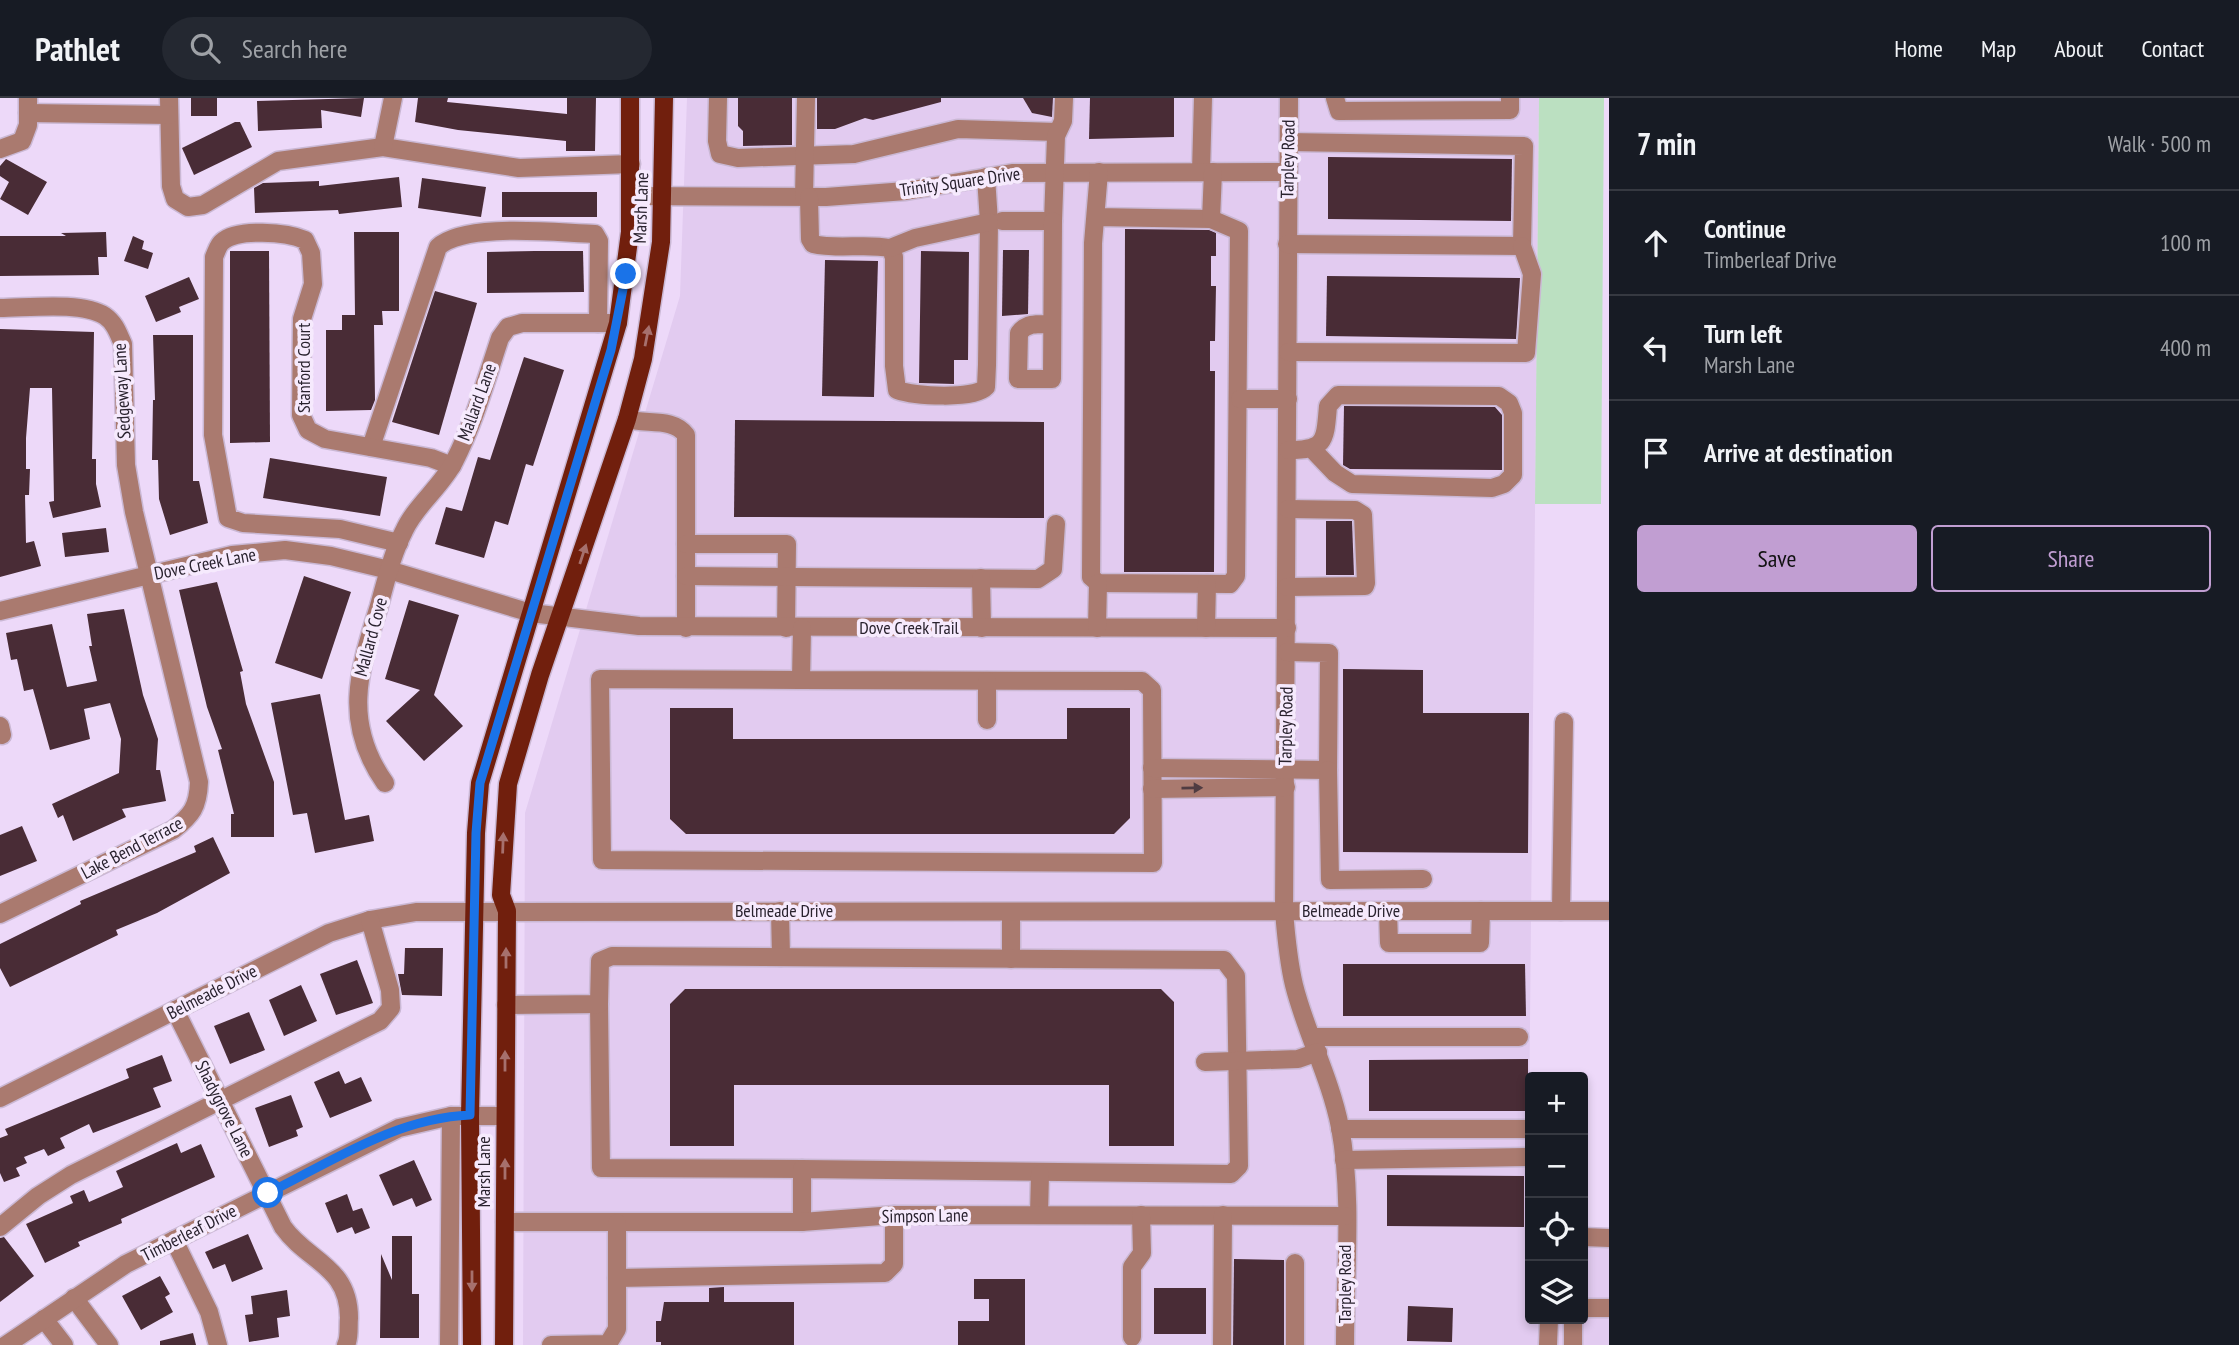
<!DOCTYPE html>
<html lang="en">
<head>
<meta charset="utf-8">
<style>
	:root { --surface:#171b24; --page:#242831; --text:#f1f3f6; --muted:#9ea1a6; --line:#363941; --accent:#c19ed2 }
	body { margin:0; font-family:"PT Sans Narrow",sans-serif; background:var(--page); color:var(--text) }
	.controls { position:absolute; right:21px; bottom:21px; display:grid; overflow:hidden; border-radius:7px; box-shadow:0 4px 10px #0003 }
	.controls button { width:63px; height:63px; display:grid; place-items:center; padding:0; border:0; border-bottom:2px solid var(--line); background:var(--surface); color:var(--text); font:35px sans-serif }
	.stop { position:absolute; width:21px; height:21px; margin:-16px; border:5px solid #1a73e8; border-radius:50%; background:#fff }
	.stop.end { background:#1a73e8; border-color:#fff; box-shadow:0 2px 7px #0008 }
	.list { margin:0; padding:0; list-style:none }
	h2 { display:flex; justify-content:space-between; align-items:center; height:91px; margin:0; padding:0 28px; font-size:30px }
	h2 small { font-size:23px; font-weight:400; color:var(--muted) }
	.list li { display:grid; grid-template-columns:46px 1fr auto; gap:21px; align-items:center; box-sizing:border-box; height:105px; padding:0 28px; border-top:2px solid var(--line) }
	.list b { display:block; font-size:26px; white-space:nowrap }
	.list p { margin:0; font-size:23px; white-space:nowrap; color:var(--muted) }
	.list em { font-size:23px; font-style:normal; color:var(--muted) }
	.actions { display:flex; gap:14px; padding:21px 28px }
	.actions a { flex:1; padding:16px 0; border:2px solid var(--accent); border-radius:7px; text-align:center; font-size:24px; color:var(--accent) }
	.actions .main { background:var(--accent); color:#111 }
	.icon { flex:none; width:38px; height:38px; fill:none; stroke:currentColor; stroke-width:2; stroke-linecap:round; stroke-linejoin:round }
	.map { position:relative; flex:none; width:1609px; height:1247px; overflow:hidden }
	header { display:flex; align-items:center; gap:42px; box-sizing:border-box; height:98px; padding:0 35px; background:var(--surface); border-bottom:2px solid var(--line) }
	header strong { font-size:33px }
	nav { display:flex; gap:38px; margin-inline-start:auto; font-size:24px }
	.search { width:490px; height:63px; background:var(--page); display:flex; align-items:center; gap:18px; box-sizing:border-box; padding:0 24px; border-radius:38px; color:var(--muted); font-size:26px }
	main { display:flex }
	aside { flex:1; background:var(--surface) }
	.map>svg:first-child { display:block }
</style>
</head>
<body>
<header>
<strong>Pathlet</strong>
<div class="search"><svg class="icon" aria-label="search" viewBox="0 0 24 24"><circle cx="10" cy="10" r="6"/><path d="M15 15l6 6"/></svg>Search here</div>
<nav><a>Home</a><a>Map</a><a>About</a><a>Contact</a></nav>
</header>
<main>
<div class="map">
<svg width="1609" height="1247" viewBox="0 0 1609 1247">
	<rect width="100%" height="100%" fill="#edd9f9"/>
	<polygon fill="#e2cbf0" points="687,0 1539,0 1528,1132 1530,1221 1583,1221 1583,1132 1609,1131 1609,1247 523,1247 525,715 680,198"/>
	<polygon fill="#bbe0c1" points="1539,0 1604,0 1601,406 1535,406"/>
	<g fill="#492c36">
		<rect x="191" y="0" width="26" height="18"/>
		<polygon points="364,0 361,19 321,12 322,30 258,33 257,3"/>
		<polygon points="418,0 448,0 447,4 567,16 567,0 596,0 595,53 566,53 566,43 458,32 415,24"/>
		<polygon points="738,0 792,0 792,47 743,48 743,33 738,28"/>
		<polygon points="817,0 941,0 941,4 873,22 865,20 835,31 817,31"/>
		<polygon points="1023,0 1053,0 1052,19 1032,15"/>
		<polygon points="1090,0 1174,0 1174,39 1089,41"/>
		<polygon points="235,24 240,24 252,49 194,77 182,50"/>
		<polygon points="1328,59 1512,61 1511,123 1328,121"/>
		<polygon points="6,61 47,84 28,117 0,101 9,84 0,78 0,68"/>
		<polygon points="399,79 402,109 339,116 338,112 255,115 254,90 263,85 319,83 319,88"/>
		<polygon points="422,80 486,89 481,119 418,110"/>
		<rect x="502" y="94" width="95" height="25"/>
		<polygon points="1125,131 1209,132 1216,135 1216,158 1211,158 1211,188 1216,188 1215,243 1210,243 1210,273 1215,273 1214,474 1124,474"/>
		<polygon points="106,134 107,159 98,159 99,177 0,178 0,138 66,138 61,135"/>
		<polygon points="354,134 399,134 399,213 382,213 383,227 374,227 375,302 371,312 326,313 326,232 342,232 342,217 355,217"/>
		<polygon points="133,138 144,143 142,151 153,155 148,171 124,163"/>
		<polygon points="1003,152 1029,152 1028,216 1002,218"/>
		<polygon points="230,153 269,153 270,344 230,345"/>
		<polygon points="535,153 583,153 584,194 487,195 487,154"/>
		<polygon points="921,153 969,154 968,262 954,262 954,286 919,285"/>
		<polygon points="825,162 878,163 874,299 822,298"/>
		<polygon points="1327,178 1520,180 1516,241 1326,238"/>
		<polygon points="189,179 199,201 179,209 181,214 156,224 145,198"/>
		<polygon points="435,193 477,205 439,337 392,324"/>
		<polygon points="0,231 94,234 92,361 96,361 96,386 101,409 53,420 49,404 54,403 52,290 30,290 26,340 26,371 30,371 29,397 25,397 26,445 34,443 41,468 0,479"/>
		<polygon points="153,237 193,237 193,383 199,383 208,425 170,437 159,401 158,362 152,362 153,302 155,302"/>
		<polygon points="524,259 564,272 533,368 526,366 508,427 495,423 484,460 435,446 446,409 462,413 478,359 490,362"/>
		<polygon points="1344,308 1495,309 1502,317 1502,372 1350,371 1343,367"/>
		<polygon points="735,322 1044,324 1044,420 734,419"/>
		<polygon points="270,360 387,379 380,418 263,400"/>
		<polygon points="1326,423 1352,423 1354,477 1326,477"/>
		<polygon points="106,430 109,454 65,459 62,435"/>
		<polygon points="304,478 351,494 322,581 275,565"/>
		<polygon points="217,484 243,573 240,574 246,606 274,684 274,739 231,739 231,716 234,716 218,652 222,651 207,609 179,492"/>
		<polygon points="409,502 459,517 434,597 463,628 424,663 386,623 420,592 385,581"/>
		<polygon points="124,511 143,597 158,641 156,672 160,672 166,703 122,711 126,719 73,743 63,717 58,720 52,706 119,675 121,641 110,605 84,611 90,641 50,652 33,591 24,593 17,561 11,562 6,535 52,526 67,589 97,583 89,548 92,548 87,516"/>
		<polygon points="1343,571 1423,572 1423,615 1529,615 1528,755 1343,754"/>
		<polygon points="320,596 345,722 369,717 374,743 315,755 307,715 293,717 271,605"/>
		<polygon points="670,610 733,610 733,641 1067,641 1067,610 1130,610 1130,720 1114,736 686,736 670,721"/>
		<polygon points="22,728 37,763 0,778 0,737"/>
		<polygon points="213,739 230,775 157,815 116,832 118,837 10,889 0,870 0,846 81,806 80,803 196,754 194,748"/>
		<polygon points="405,850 443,850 442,898 402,897 398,876 404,876"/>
		<polygon points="357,862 373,905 336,917 320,876"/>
		<polygon points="1343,866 1525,866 1526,918 1343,918"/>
		<polygon points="301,887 317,923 284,938 269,902"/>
		<polygon points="685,891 1161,891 1174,904 1174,1048 1109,1048 1109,987 734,987 734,1048 670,1048 670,906"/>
		<polygon points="249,914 265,952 230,966 214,928"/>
		<polygon points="162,957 172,983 153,990 161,1009 93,1035 89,1026 60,1040 65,1050 48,1058 44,1051 24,1059 27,1065 16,1070 20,1078 4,1084 0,1075 0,1040 8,1037 5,1031 129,980 126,971"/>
		<polygon points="1528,961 1528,1013 1369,1013 1369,962"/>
		<polygon points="339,973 345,986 361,979 372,1003 330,1020 314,984"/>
		<polygon points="291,997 303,1029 296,1032 298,1038 269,1049 255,1010"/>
		<polygon points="177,1045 181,1055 201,1046 215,1079 121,1121 122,1125 78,1144 80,1148 45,1165 26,1126 73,1105 70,1098 84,1092 89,1104 123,1089 116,1073"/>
		<polygon points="414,1062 432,1102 416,1109 412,1100 393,1108 379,1077"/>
		<polygon points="1387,1077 1524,1078 1524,1129 1387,1128"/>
		<polygon points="347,1096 353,1113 362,1110 370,1130 355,1136 352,1129 337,1135 325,1105"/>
		<polygon points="248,1136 263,1171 232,1184 225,1166 213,1171 205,1154"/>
		<polygon points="392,1138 412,1138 412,1196 419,1196 419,1240 380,1240 381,1156 392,1182"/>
		<polygon points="4,1139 34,1178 0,1204 0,1140"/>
		<polygon points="1234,1161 1284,1162 1284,1247 1233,1247"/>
		<polygon points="160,1178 170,1196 165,1199 173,1214 141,1232 122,1198"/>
		<polygon points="974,1181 1025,1181 1025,1247 958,1247 958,1223 989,1223 989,1201 974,1201"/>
		<polygon points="724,1189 724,1204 794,1204 794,1247 661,1247 661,1244 656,1244 656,1223 661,1223 664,1204 709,1204 709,1190"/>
		<rect x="1154" y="1190" width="52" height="46"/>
		<polygon points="287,1192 290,1218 277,1220 279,1239 249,1244 245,1217 253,1216 251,1198"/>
		<polygon points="1408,1208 1453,1210 1452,1244 1407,1243"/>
		<polygon points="193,1235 196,1247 160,1247 160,1243"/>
	</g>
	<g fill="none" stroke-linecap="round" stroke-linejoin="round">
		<g stroke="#cab8d4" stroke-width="21">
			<g id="minor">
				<polyline points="169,0 171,88 175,101 188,109 203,107 278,63 383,49 519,70 631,66"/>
				<polyline points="718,0 717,43 720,56 738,60 854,56 958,31 1057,34"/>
				<path d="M1289,0L1284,813C1286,838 1288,862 1294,887C1306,935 1330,979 1340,1029C1353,1099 1345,1176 1345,1247"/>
				<polyline points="1335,0 1339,13 1510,12 1510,0"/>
				<polyline points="28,15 169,17"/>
				<polyline points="383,49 393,0"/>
				<polyline points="0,51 22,43 28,27 28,0"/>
				<polyline points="1201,74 1203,0"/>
				<polyline points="631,98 826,99 906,93 1012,75 1288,74"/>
				<polyline points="804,99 806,0"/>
				<path d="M809,99L810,141L813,146C838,152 864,145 890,150L894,159V268L897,292C914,298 974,302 986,289L987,267L989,124L986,79"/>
				<polyline points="1096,119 1211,121 1239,133 1236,478 1230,486 1098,485 1091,479 1093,145 1099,74"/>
				<polyline points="1211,121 1213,74"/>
				<polyline points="1002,123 1053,123 1056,38 1063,23 1064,0"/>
				<polyline points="1287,146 1522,148 1524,48 1289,44"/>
				<polyline points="890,150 915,140 989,124"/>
				<path d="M0,210C27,210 82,203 105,218C115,225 118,235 123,246L126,367L134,414L199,684C198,709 192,717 173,732L0,816"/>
				<path d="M1052,226C1040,226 1027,224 1019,235L1018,281H1052L1053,123"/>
				<polyline points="1288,254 1526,255 1532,176 1522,148"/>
				<polyline points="1240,301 1288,301"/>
				<path d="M627,321C646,327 673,319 686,337V530"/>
				<path d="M371,349L438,149C465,124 557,135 595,136L599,143L598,225"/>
				<path d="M1288,352C1326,352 1325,343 1328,308L1338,297L1499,298L1509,305L1513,315V377L1504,386L1492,390L1352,386L1335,375L1313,352"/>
				<path d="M399,445L340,431L243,425L228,420L213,337L214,159C216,155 218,147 222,144C237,130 287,134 305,142L311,155L313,186L302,221L301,317L308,332L325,341L431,360L452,368"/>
				<polyline points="686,446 787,446 786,530"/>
				<polyline points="686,478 1038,481 1053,471 1056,426"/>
				<polyline points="981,480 982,530"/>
				<polyline points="1287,489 1365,488 1366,485 1363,417 1355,412 1288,411"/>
				<polyline points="0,513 232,457 285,452 331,458 389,472 531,515 639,528 1287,530"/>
				<polyline points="1097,530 1098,485"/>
				<polyline points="1206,530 1207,486"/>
				<polyline points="801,582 600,581 602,762 1153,765 1152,592 1142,583 801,582 802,530"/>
				<polyline points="987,583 987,622"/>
				<polyline points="0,628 2,637"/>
				<polyline points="1152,670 1328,672 1329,555 1287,554"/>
				<polyline points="1328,672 1330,782 1423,781"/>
				<path d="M385,685C342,624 359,573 379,508C386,483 392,456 404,433C415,408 441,389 454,364C474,325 486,282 500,240L508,229L522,225H618"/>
				<polyline points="1152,691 1286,689"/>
				<polyline points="780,813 781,859"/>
				<polyline points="1388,813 1389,845 1480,845 1481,813"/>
				<polyline points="1561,813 1564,624"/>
				<polyline points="1011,814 1011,861"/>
				<polyline points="599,906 601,1070 802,1071"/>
				<polyline points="506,907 599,906 600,863 612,858 1224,862 1236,878 1239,1068 1231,1076 802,1071 802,1124"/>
				<path d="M175,912L283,1129C308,1164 349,1168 349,1220C348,1229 350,1239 346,1247"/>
				<polyline points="1312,939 1519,939"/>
				<polyline points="1205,964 1298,961 1318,954"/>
				<polyline points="0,1000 329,835 370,822 416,814 1609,813"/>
				<polyline points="1340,1031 1530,1031"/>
				<polyline points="1344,1062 1530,1059"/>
				<polyline points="1039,1117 1040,1076"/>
				<polyline points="505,1124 802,1124 894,1117 1345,1118"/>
				<polyline points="0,1129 38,1098 71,1077 380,923 391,910 390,892 370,822"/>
				<polyline points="1583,1139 1609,1140"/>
				<polyline points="174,1142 209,1214 218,1247"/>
				<polyline points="617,1180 885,1175 894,1166 894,1117"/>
				<polyline points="74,1200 109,1247"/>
				<polyline points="1583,1210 1609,1210"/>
				<polyline points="44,1221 64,1247"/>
				<polyline points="1132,1239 1132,1169 1142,1155 1141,1117"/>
				<polyline points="6,1247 126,1166 399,1030 451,1018 505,1018"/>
				<polyline points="449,1247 451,1018"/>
				<polyline points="551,1247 608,1246 617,1231 617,1125"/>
				<polyline points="1222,1247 1223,1117"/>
				<polyline points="1295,1247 1295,1165"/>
				<polyline points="1548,1247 1549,1221"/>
				<polyline points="1573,1247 1573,1221"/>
			</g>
		</g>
		<g stroke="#cab8d4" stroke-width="21">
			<g id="major">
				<polyline points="472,1247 470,1018 476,735 480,685 618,225 630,134 630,0"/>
				<polyline points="504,1247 507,813 501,797 508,686 540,577 627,321 643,261 661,144 664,0"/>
			</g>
		</g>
		<use href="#minor" stroke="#aa7a6f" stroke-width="18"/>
		<use href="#major" stroke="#711f0d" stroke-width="18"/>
	</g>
	<defs><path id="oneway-solid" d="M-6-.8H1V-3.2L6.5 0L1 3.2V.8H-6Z" transform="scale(1.75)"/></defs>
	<g fill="#a6706d">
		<use href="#oneway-solid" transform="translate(647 238) rotate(-79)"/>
		<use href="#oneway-solid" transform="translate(583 456) rotate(-72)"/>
		<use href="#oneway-solid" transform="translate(503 745) rotate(-88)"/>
		<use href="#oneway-solid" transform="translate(506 860) rotate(-90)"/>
		<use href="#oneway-solid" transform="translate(505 963) rotate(-90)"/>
		<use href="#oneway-solid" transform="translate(505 1071) rotate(-90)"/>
		<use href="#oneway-solid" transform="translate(472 1183) rotate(90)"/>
	</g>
	<use fill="#503c42" href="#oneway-solid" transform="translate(1192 690) rotate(-1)"/>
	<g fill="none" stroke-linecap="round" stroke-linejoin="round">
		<path stroke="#1a73e8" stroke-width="9" d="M268,1095C333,1063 396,1020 470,1017L476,735L480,685L611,252L626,176"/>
	</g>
	<g text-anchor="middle" stroke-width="7" stroke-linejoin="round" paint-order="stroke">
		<g font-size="18" fill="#29222e" stroke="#f6eafd">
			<text transform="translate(1288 61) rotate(-89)" y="6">Tarpley Road</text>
			<text transform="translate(960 84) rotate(-8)" y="6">Trinity Square Drive</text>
			<text transform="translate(641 110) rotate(-88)" y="6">Marsh Lane</text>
			<text transform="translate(304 270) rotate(-90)" y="6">Stanford Court</text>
			<text transform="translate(122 293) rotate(-93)" y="6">Sedgeway Lane</text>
			<text transform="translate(477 304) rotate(-70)" y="6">Mallard Lane</text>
			<text transform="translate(205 466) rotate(-11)" y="6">Dove Creek Lane</text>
			<text x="909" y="536">Dove Creek Trail</text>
			<text transform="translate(371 539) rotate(-75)" y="6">Mallard Cove</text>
			<text transform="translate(1286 628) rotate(-89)" y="6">Tarpley Road</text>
			<text transform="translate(132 750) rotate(-28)" y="6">Lake Bend Terrace</text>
			<text x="784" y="819">Belmeade Drive</text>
			<text x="1351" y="819">Belmeade Drive</text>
			<text transform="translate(212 894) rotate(-27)" y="6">Belmeade Drive</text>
			<text transform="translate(224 1011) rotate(63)" y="6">Shadygrove Lane</text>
			<text transform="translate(484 1074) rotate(-90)" y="6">Marsh Lane</text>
			<text transform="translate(925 1118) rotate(-1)" y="6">Simpson Lane</text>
			<text transform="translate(189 1135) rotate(-27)" y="6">Timberleaf Drive</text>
			<text transform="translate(1345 1186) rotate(-90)" y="6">Tarpley Road</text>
		</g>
	</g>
</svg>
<div class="controls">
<button>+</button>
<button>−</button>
<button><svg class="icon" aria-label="locate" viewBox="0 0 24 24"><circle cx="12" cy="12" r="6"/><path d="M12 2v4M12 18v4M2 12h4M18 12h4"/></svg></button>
<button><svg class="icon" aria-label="layers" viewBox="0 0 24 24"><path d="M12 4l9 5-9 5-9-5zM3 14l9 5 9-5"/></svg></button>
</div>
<div class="stop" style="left:268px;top:1095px"></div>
<div class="stop end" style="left:626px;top:176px"></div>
</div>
<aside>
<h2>7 min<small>Walk · 500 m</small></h2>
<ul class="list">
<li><svg class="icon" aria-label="ahead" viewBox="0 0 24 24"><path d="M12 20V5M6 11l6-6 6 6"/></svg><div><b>Continue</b><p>Timberleaf Drive</p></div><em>100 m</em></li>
<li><svg class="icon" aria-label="left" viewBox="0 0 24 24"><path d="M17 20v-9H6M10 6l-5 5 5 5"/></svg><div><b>Turn left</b><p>Marsh Lane</p></div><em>400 m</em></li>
<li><svg class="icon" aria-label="arrive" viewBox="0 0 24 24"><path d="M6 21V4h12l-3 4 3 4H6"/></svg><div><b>Arrive at destination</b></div></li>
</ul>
<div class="actions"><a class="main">Save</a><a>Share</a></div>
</aside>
</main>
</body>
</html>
